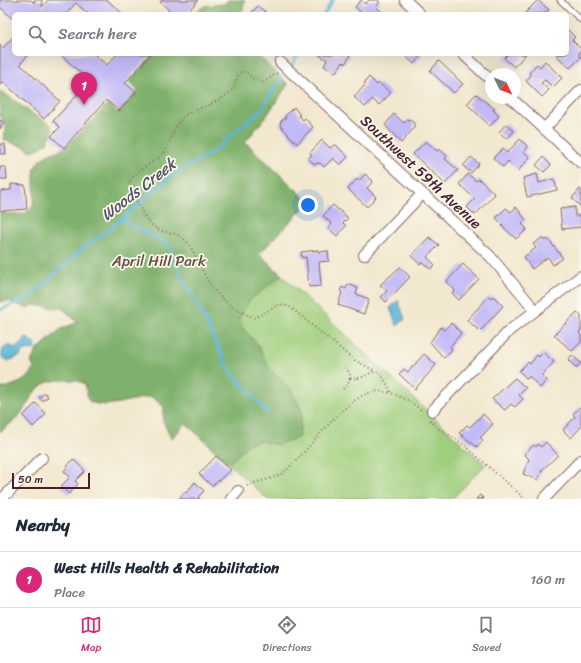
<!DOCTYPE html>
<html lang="en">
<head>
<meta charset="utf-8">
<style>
	:root { --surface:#fff; --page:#f2f2f3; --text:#1f2937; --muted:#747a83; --line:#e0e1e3; --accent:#db2777 }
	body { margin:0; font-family:Sriracha,sans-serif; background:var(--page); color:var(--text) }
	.compass { position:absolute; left:485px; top:68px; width:36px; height:36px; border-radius:50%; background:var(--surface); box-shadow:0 4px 16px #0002; rotate:133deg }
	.scale { position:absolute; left:12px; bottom:10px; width:78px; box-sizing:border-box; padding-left:4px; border:2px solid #4a1f2b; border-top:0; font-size:11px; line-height:14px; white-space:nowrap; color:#4a1f2b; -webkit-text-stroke:3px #fbf7ec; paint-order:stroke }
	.you { position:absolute; left:308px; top:205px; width:14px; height:14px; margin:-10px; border:3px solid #fff; border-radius:50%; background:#1a73e8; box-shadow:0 0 0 6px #1a73e833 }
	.badge { display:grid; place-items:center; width:26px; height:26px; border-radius:50%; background:var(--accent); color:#fff; font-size:13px; font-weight:700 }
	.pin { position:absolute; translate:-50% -33px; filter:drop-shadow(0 1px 2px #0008) }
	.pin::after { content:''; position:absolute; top:21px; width:14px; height:12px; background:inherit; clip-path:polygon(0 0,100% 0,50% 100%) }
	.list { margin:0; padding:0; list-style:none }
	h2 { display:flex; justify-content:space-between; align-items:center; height:52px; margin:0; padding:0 16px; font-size:17px }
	h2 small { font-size:13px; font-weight:400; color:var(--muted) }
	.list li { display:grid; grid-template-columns:26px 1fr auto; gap:12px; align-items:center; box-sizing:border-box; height:56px; padding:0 16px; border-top:1px solid var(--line) }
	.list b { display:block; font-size:15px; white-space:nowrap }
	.list p { margin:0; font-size:13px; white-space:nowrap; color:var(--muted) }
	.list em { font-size:13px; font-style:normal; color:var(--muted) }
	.icon { flex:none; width:22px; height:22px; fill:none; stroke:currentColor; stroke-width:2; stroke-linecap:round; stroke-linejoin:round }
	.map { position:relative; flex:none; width:581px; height:499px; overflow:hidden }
	.search { position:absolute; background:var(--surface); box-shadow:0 4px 16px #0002; left:12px; right:12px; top:12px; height:44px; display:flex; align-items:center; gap:10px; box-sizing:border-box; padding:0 14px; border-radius:6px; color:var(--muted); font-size:15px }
	.sheet { height:108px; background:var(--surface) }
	nav { display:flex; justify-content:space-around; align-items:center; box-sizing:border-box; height:56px; border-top:1px solid var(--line); background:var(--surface); font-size:11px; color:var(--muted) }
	nav a { display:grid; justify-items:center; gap:2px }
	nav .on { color:var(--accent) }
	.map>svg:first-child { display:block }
</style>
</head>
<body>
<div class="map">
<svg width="581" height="499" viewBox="0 0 581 499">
	<rect width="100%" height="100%" fill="#fbf7ec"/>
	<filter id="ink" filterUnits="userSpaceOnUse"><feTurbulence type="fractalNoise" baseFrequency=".025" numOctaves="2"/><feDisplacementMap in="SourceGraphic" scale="8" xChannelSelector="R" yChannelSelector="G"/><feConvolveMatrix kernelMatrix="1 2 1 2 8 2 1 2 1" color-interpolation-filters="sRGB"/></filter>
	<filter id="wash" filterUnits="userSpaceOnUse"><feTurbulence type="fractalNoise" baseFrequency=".012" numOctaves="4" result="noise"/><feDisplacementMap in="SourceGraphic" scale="16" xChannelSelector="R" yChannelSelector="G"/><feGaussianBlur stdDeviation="0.9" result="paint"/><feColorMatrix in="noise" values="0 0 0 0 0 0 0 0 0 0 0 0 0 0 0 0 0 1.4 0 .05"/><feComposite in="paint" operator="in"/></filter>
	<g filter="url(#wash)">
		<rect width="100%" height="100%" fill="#f2e8cf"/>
		<polygon fill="#9fce7d" stroke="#747654" points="256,54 288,84 267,115 245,142 309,202 259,254 485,465 452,499 267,499 16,265"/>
		<g fill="#7fb16c" stroke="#64684c">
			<polygon points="228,0 245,0 242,14 192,14 205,6 224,4"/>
			<path d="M154,54H256L288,84L267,115L245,142L309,202L259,254L282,275L250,300L239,318L242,327L257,344L269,368L290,389L302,411L299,437L277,445L260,441L249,443L229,464L186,423L171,439L163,421L164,407L152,397C135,397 102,412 88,400L85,384C78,380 73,380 65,380C32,379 33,401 17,418C12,423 5,427 0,432V389C13,385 29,382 34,368L31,362L37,350L61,329L78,322L64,309L34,305L26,308L9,301L0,302V213C7,213 15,215 22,214C44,209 28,178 37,164C45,152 59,153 68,145L108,104L118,113L138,91L129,82Z"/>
			<path d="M0,91C15,99 34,118 49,123L53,129C49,143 44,148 30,151C22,143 13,146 4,139L5,123L0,116Z"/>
		</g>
		<g fill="#5bb6d9" stroke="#526a82">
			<polygon points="398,300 405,319 397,326 390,308"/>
			<polygon points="26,337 36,345 35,349 23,351 20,356 8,361 2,357 2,351 5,346 9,345 15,348 20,345"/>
		</g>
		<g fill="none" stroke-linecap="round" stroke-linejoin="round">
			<g stroke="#5bb6d9" stroke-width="3">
				<polyline points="324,14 333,0"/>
				<polyline points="292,65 299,54"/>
				<polyline points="121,219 169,245 182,278 204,317 228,369 268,413"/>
				<polyline points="0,310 31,296 83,248 111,228 173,175 216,150 237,130 261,110 281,78"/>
			</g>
		</g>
		<g id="blocks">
			<g fill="#c2baf7">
				<polygon points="0,0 31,0 34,3 34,0 42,0 42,7 48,0 107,0 123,14 88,14 76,3 66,14 14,14 14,20 0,7"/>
				<polygon points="162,0 198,0 186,14 166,14 169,10 160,2"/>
				<polygon points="361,0 365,4 369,0 377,0 380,2 376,7 385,14 363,14 355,7"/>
				<polygon points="538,0 549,10 542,14 524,14"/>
				<polygon points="258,6 268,14 250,14"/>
				<polygon points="567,29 575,37 572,40 581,49 579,56 581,57 570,68 556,55 567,54"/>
				<polygon points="14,36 14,54 29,54 20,64 60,101 44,119 3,82 0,85 0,45 3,48"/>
				<polygon points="60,54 94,54 107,65 117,54 151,54 125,83 136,92 119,111 106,100 64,148 51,136 60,127 53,121 85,86 86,78"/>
				<polygon points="318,54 347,54 350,56 345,64 343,62 335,73 324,66 327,60"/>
				<polygon points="403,54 423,54 414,64"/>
				<polygon points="508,54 526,54 514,67 504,58"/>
				<polygon points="439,61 463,84 454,93 430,71"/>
				<polygon points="545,61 562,78 553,87 545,80 541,83 549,90 542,97 526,81 531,75 529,73 537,64 540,67"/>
				<polygon points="369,77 377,85 379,83 391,93 379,105 372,99 365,107 354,97 366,84 364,83"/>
				<polygon points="476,94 495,109 493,110 499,116 490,126 467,104"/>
				<polygon points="294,107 300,115 299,116 303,120 305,118 313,127 297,144 280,125 281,121 286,118 284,117"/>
				<polygon points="394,114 404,123 409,119 414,123 414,128 401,143 385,125"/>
				<polygon points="0,120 4,122 0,129"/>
				<polygon points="506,124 514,131 507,139 499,132"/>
				<polygon points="520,139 528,147 524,152 530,157 518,171 508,161 503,167 493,158 503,148 507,153"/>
				<polygon points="322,140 330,148 335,144 348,157 340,165 333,158 324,167 320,163 314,164 308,158 312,155 310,153"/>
				<polygon points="426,141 437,151 439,149 447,156 445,159 458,170 445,184 413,154"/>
				<polygon points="0,144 5,144 6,154 0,154"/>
				<polygon points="471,157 479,164 471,173 463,166"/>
				<polygon points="543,157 551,165 544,172 536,165"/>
				<polygon points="0,167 6,167 7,179 0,179"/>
				<polygon points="365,174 373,181 367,188 376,197 367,207 348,189 357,179 359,181"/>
				<polygon points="468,174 476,181 479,179 495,194 475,215 467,207 475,199 459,184"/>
				<polygon points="537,174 539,183 554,179 557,190 527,197 523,178"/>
				<polygon points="11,184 25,185 27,209 0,211 0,191 11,190"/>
				<polygon points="580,189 581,190 581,207 572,198"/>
				<polygon points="333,205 348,218 343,223 346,226 337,236 328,228 332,224 323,216"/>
				<polygon points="516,207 526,220 522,224 527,229 516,239 502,226 503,225 496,218 506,208 511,212"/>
				<polygon points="575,207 575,216 581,216 581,227 562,229 560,209"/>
				<polygon points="429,237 439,245 427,257 435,265 430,269 422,262 420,264 411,256"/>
				<polygon points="542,238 545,241 548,239 563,258 553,265 548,257 532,269 524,257 536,248 533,244"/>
				<polygon points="318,250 318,252 328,251 329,261 319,262 321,286 309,287 306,257 302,258 301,252"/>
				<polygon points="463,264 479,279 459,300 452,293 455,290 446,282"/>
				<polygon points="400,267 410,277 386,302 381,297 387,291 380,285"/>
				<polygon points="348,284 358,288 356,294 369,299 364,314 338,305 342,292 340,291 342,287 346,289"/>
				<polygon points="489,296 491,298 493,296 503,306 480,331 467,320"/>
				<polygon points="577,312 581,316 581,330 579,333 581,335 581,342 572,351 554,335"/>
				<polygon points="451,323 461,333 450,347 452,349 444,358 430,342 441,327 444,330"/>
				<polygon points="543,352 554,362 542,375 547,380 540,388 529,376 527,379 519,371 528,362 530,364 537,355 539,357"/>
				<polygon points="424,354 436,365 415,389 399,374 404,369 408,372"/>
				<polygon points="572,355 581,363 576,368 568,360"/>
				<polygon points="515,378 526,388 519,395 523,399 515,407 511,404 505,410 492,399"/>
				<polygon points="45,393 48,397 42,401 39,397"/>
				<polygon points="36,403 46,414 33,427 23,416"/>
				<polygon points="581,406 581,427 571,438 563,430 575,417 573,414"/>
				<polygon points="483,414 493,424 480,438 483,440 477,447 459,433 467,425 470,427"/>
				<polygon points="546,442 558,455 542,470 538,480 523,474 529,459 524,454 534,445 536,447 538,444 541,447"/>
				<polygon points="216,456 231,470 212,486 199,474"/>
				<polygon points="73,459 85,471 75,481 78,484 69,494 61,486 70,477 64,471"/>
				<polygon points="195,482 204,491 198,497 200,499 179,499 185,491 186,493"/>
				<polygon points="480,495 484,499 476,499"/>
			</g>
		</g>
	</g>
	<g filter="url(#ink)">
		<use href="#blocks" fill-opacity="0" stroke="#856564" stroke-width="1"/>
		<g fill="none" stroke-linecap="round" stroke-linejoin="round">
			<g stroke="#856564" stroke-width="7">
				<polyline id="lane" points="560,0 581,20"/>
			</g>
			<g stroke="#856564" stroke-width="12">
				<g id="street">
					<polyline points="405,0 420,14"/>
					<polyline points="463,54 491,80"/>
					<polyline points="280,62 490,256 535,310"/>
					<polyline points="511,98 581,163"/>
					<polyline points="544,129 581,90"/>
					<polyline points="364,255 422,194"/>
					<polyline points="432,411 510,330 581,276"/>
					<polyline points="2,499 42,458"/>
					<polyline points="231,499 238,491"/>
					<polyline points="544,499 581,460"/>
				</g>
			</g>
			<g stroke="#856564" stroke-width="2" stroke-dasharray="1 3" stroke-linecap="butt">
				<path d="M277,73L263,83L252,78L248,73L241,71C235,78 237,86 230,92C218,104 202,106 187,114C174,122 172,141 164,153C161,158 154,160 149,164C141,169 135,174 129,182C135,196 142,220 156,228C164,234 177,231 184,239C193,248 196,258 201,268C214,295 228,307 255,318L280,304L290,307L353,359L375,371"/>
				<path d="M350,378C373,382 374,353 391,393"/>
				<path d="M343,389C351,383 353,372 344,367"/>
				<polyline points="430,420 438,428 462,443 525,499"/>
				<path d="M247,486C258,480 274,480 284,472C309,451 338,406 366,394C385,386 409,399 422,411"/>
			</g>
			<use href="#lane" stroke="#fff" stroke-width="5"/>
			<use href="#street" stroke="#fff" stroke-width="10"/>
		</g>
	</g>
	<g text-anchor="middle" stroke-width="3.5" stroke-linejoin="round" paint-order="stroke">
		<g font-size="15" fill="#4a1f2b" stroke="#fbf7ec">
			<text transform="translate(421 172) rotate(43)" y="5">Southwest 59th Avenue</text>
		</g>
		<g font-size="15" fill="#645444" stroke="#fbf7ec">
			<text x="159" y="266">April Hill Park</text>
		</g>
		<g font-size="16" font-style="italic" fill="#505468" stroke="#fbf7ec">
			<text transform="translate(138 189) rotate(-38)" y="6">Woods Creek</text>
		</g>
	</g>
</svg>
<svg class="compass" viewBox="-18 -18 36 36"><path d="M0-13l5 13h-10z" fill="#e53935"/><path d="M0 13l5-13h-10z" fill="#747a83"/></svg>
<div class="scale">50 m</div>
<div class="you"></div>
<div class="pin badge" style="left:84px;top:105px">1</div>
<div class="search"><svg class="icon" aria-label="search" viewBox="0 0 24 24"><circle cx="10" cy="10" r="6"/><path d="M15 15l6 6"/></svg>Search here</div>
</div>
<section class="sheet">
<h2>Nearby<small></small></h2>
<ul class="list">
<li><span class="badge">1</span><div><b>West Hills Health &amp; Rehabilitation</b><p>Place</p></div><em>160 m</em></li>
</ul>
</section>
<nav>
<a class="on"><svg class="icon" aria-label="map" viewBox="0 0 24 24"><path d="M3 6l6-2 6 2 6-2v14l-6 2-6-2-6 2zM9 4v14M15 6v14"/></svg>Map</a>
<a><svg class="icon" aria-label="directions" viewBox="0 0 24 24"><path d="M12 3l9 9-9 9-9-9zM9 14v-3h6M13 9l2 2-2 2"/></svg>Directions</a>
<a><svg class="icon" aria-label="saved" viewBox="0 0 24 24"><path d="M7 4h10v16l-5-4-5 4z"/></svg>Saved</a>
</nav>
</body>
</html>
